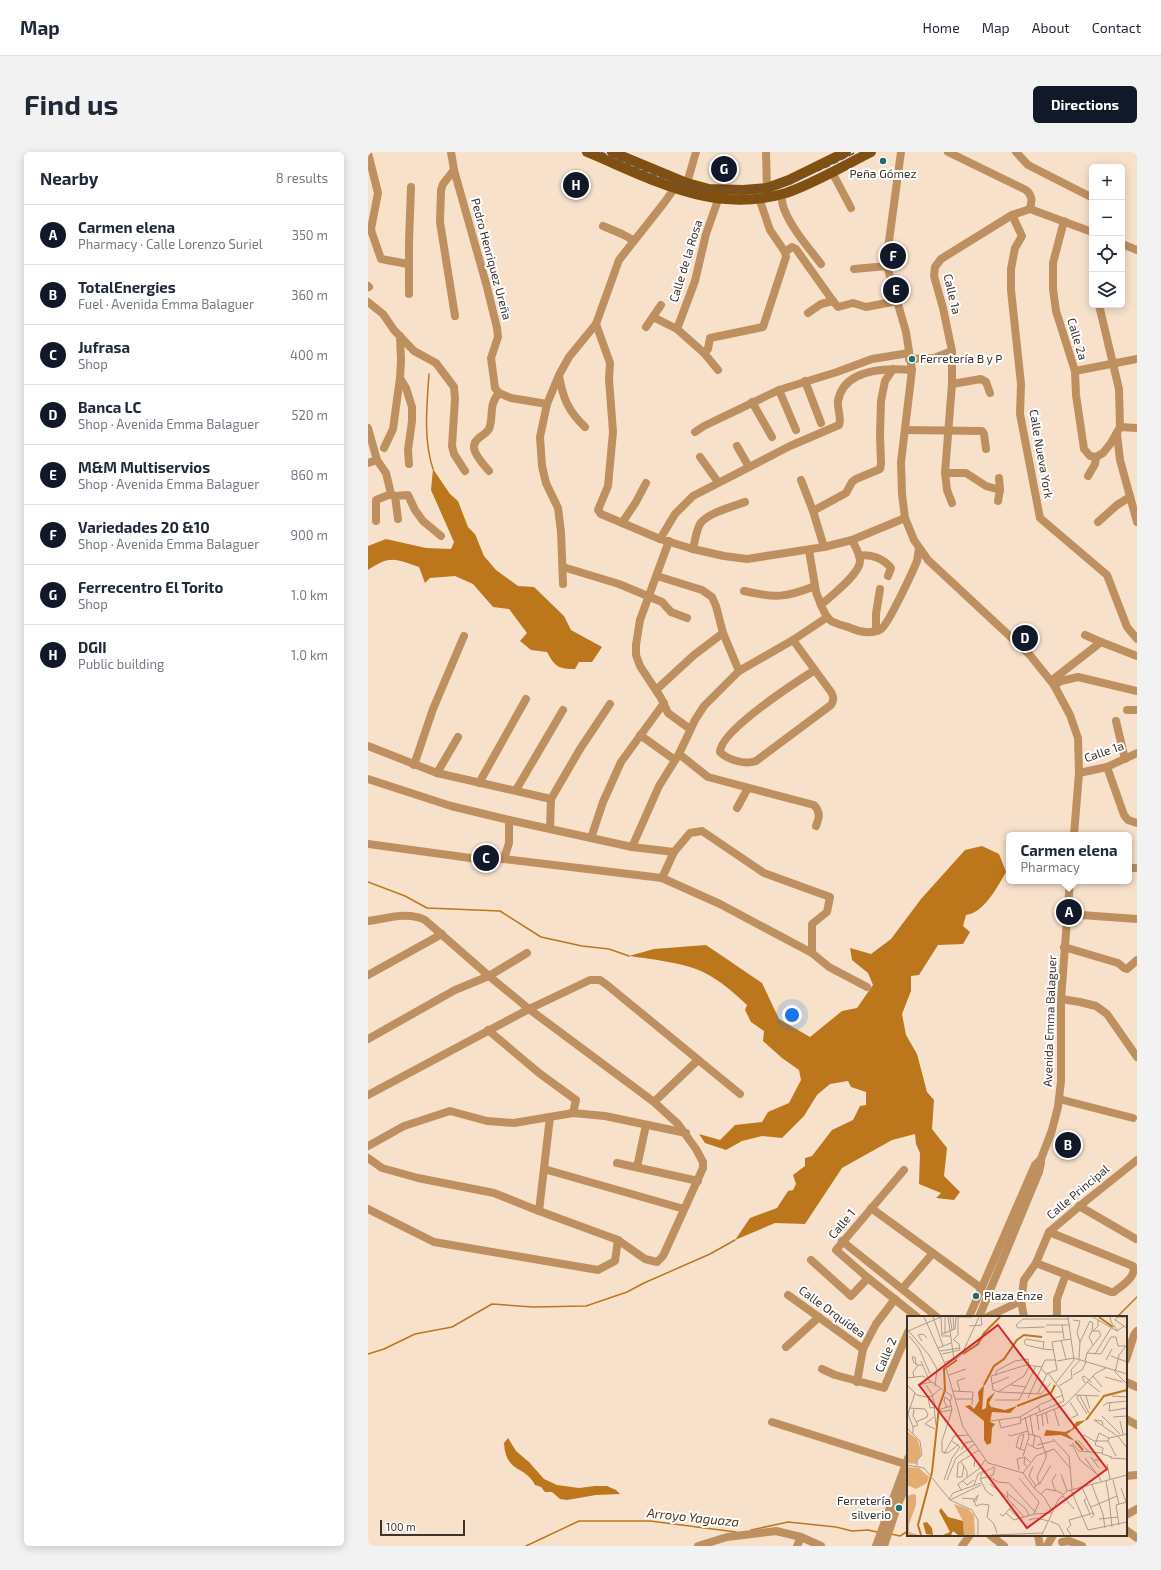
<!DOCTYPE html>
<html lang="en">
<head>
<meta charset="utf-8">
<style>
	:root { --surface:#fff; --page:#f2f2f3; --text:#1f2937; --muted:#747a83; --line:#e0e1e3; --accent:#111827 }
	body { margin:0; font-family:"Exo 2",sans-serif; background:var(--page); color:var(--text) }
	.controls { position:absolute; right:12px; top:12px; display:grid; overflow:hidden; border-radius:6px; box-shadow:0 2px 10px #0003 }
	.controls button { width:36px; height:36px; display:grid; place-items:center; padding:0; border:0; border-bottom:1px solid var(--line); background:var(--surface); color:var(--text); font:20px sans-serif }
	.scale { position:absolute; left:12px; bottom:10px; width:85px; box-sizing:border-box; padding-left:4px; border:2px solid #3c332b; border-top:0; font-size:11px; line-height:14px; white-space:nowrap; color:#3c332b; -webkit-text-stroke:3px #fff; paint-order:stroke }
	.you { position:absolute; left:424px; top:863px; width:14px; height:14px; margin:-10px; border:3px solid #fff; border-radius:50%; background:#1a73e8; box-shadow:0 0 0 6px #1a73e833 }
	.badge { display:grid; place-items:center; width:26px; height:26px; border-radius:50%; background:var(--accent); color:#fff; font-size:13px; font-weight:700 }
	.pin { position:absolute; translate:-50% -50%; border:2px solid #fff; box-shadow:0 1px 4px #0006 }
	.popup { position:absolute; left:638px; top:680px; width:126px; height:52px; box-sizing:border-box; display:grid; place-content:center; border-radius:6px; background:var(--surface); filter:drop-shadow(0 1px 3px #0005); font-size:13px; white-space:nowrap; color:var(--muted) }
	.popup b { font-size:15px; color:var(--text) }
	.popup::after { content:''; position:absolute; left:50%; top:100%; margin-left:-8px; border:8px solid transparent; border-top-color:var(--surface) }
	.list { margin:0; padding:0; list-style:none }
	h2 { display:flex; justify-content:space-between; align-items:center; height:52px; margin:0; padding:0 16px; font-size:17px }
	h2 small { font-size:13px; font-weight:400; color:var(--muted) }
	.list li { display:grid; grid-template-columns:26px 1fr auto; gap:12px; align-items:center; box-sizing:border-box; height:60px; padding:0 16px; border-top:1px solid var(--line) }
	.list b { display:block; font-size:15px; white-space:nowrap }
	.list p { margin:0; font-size:13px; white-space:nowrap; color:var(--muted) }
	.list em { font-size:13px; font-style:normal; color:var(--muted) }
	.icon { flex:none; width:22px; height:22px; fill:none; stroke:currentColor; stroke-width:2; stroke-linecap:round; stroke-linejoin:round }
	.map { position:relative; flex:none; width:769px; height:1394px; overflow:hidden; border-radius:6px }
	header { display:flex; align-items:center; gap:24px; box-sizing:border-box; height:56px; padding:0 20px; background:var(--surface); border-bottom:1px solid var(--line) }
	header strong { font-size:19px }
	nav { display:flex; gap:22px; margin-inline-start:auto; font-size:14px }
	.intro { display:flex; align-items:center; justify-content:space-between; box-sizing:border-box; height:96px; padding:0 24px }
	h1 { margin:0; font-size:28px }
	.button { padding:10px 18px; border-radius:6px; background:var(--accent); color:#fff; font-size:14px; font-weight:700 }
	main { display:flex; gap:24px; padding:0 24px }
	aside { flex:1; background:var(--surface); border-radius:6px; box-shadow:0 2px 10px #0003 }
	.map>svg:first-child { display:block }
</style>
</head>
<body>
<header>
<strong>Map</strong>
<nav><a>Home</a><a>Map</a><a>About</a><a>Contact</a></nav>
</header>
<div class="intro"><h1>Find us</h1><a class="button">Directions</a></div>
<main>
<aside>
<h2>Nearby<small>8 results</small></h2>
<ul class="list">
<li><span class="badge">A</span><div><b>Carmen elena</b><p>Pharmacy · Calle Lorenzo Suriel</p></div><em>350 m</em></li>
<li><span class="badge">B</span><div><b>TotalEnergies</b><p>Fuel · Avenida Emma Balaguer</p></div><em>360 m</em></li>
<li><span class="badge">C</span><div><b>Jufrasa</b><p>Shop</p></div><em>400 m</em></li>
<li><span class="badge">D</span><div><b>Banca LC</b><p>Shop · Avenida Emma Balaguer</p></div><em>520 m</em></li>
<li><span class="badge">E</span><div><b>M&amp;M Multiservios</b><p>Shop · Avenida Emma Balaguer</p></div><em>860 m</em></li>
<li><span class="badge">F</span><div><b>Variedades 20 &amp;10</b><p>Shop · Avenida Emma Balaguer</p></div><em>900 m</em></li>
<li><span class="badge">G</span><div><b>Ferrecentro El Torito</b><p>Shop</p></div><em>1.0 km</em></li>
<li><span class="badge">H</span><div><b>DGII</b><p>Public building</p></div><em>1.0 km</em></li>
</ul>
</aside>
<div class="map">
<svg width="769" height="1394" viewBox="0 0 769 1394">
	<rect width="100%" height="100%" fill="#f7e1cb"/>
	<g fill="#bc771c">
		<path d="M65,317L82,342L90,349L100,375L107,382L116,404L128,418L150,434L166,435L196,464L203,478L234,495L224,510H211L207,517C191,517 187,515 179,500L163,498L152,489L159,481L141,457L125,455L105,432L87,424L62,426L57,431L51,415C26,407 23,403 0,418V394L18,387L58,396L83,397L86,390L63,338Z"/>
		<path d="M614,694L631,702L638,720C630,734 616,761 598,763L595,774L602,780L595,792L570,793L551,823L543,824V839L534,862L538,883L549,902L559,940L566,948L564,977L579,996L576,1024L592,1040L586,1048L568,1046L573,1041L551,1032L552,1001L548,992L547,982L524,988L474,1016L437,1072L407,1071L367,1088L382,1066L409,1056L420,1039L425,1038L428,1032L425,1023L437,1014V1006L444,1004L464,978L485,968L492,954L498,953V940L483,935L480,929L462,932L449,943L436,964L414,986L394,984L374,989L358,998L337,991L331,982L352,988L367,973L394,970L400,960L421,951L433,928L431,918L414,906L395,889L396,879L383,870L377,858L379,853C366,841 353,829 337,821C319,811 282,807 261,804L286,797L338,793L394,831L411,867L442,885L474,859L489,856L505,833L500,821L484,808L482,796L503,802L523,787L553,747L597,698Z"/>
		<path d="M140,1286L148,1299L161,1310L176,1327L189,1333L211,1336L227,1334H239L248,1338L252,1342L228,1343L199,1348L192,1347L184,1340H177L173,1335L167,1333C157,1313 138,1322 136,1291Z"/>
	</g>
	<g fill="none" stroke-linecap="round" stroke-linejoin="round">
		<g stroke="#bc771c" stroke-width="1.5">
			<path d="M61,222C59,252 55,287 65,317"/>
			<polyline points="0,730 37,744 59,756 132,759 173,785 214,794 241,797 261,804"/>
			<polyline points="749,1165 769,1145"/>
			<polyline points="0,1202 16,1197 47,1182 84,1175 124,1152 165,1155 218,1154 259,1140 276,1131 342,1102 367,1088"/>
			<polyline points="383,1378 420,1370 468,1375 484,1379 500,1378 509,1380"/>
			<polyline points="523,1382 532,1384 540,1379"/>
			<polyline points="158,1394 211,1369 282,1369 368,1380"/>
		</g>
		<g stroke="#be905f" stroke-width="8">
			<polyline points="83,0 86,18 119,135 129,176 130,185 123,206 127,236 131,241 143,246 179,252"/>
			<polyline points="398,0 399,36"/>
			<polyline points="533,0 519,104 519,114 538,180 544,218 533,310 534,342 537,366 546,388 560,408 661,502 686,533 702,563 710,586 711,621 706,683"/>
			<path d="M580,0L658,38C665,44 664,49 662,57"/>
			<polyline points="648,0 660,13 721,44"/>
			<polyline points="0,1 10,41 3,77 4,81 13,107 40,112"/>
			<polyline points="86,18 75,32 73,38 72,70 87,164"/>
			<polyline points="464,20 483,56"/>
			<polyline points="319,31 328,0"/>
			<path d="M413,42C414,47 414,52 416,57C424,77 440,95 453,112"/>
			<polyline points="644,63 654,84 647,96 643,117 643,138 653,232 652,262 672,366 739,423 759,475 769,487"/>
			<polyline points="696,69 685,111 685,137 688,159 707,219 708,243 716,297 722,304 728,305"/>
			<polyline points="235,74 254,82 265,88"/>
			<polyline points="754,92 769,98"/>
			<polyline points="417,100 424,95 428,97 465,149 470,155 485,151 498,155 529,149"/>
			<polyline points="486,117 519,114"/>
			<polyline points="0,134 1,135"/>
			<polyline points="41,142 41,90 43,35"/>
			<polyline points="0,150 15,162 26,178 46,199 68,211 86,235 87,247 84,294 86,302 97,319"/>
			<polyline points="440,161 453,152 465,149"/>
			<polyline points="285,165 309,177 336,201 350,218"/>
			<polyline points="228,172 242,211 241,227 245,280 240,334 230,358 233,362 292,387 325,397 356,404 379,407 456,395 484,388 537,366"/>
			<polyline points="278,175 293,153"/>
			<polyline points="309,177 327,129 338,82 350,48"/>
			<polyline points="32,184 33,208 32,226 38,236 44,255 44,269 40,298 41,312"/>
			<polyline points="336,201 340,197 342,186 395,175 418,105 417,100 402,78 391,46"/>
			<polyline points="541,207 566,206 584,199"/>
			<polyline points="707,219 769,207"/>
			<path d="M191,224C195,246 200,259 217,275"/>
			<polyline points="437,229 453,271"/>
			<polyline points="584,232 613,227 618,230 622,241"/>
			<polyline points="411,238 428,278"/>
			<polyline points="384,250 404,285"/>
			<polyline points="752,275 769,276"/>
			<polyline points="0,276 9,308 0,311"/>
			<polyline points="537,278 614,279 616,282 618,297"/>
			<polyline points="327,280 336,274 411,238 469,220 504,207 541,201"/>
			<polyline points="749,282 752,308 769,370"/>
			<polyline points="369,294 381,315"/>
			<polyline points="16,296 25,277 32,226"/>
			<polyline points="332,305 350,330"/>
			<polyline points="728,305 735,301 743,291 752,275 751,237 731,153"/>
			<path d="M121,319C116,313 107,304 106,296C105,286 117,284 121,277C126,265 120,253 131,241"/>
			<polyline points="577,321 598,321 618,334 632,338"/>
			<polyline points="720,324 727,312 728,305"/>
			<polyline points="433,328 445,359 456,395"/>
			<polyline points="23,343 27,344 30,367"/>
			<polyline points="27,344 40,343 47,358 55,369 73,384"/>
			<polyline points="630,349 632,338 631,326"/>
			<polyline points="584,351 579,338 577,321 584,232 584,199 575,156 566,124 567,115 573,107 644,63 662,57 724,80"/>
			<polyline points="445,359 478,341 484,330 488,327 512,317 513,312 512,283 513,249 517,229 525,217"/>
			<polyline points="8,369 8,348 23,342 18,321 9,308"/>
			<polyline points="730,370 749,353 762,345"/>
			<polyline points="254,371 268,350 278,331"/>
			<path d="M292,387L307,362L325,344L422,294L471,273C474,267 469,257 470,249C476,216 518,216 544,218"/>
			<polyline points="301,389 272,468 268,493 268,503 272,514 293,546 300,561 322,577"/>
			<path d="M325,397C327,389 328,379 332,372C339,361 364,355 377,350"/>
			<path d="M441,398L448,440L453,453C463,444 492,422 492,409C492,402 487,394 484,388"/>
			<path d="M491,404C502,401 516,407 523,416L520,424"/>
			<polyline points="195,415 251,432 294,450 303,460 319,466"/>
			<polyline points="289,424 334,438 344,445 348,454 355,481 371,519"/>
			<polyline points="195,432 193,380 190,356 178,331 174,314 172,285 179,252 191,223 201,205 228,172 251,108 296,51 306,37"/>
			<path d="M376,439C407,446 417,446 447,434"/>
			<path d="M453,453C460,470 463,470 480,475C489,479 503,483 513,477C520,473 545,419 549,409C550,405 550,401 551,397"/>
			<polyline points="508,479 508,462 512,437"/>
			<polyline points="717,483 733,490"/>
			<path d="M425,488L463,540C466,545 466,548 463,553L388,609C377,613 360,608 352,600C352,579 428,530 447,518"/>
			<polyline points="683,529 733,490 769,504"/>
			<polyline points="686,533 693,529 710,525 769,539"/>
			<polyline points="288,538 326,503 355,481"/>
			<polyline points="759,558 769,558"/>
			<polyline points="748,569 757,607"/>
			<polyline points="272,583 307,608"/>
			<polyline points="0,594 69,621 183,647 182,677"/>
			<path d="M311,602L340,625L446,653C453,660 451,666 448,674"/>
			<polyline points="46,613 65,557 96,484"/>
			<polyline points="739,615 756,663 760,668 769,671"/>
			<polyline points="69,621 90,585"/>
			<polyline points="711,621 739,615 769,601"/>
			<polyline points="0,627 83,654 141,668 264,695 306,700"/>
			<polyline points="111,631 158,547"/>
			<polyline points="148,638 195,558"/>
			<polyline points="183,647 212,597 242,552"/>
			<polyline points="369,656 380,636"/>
			<polyline points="223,686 235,650 253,610 296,551"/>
			<polyline points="0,692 117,708 136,707 141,691 141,668"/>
			<polyline points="264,695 291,634 311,602 327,568 336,554 371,519 425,488 458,466"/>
			<polyline points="136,707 294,726"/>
			<polyline points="761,716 769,716"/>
			<polyline points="699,762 769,767"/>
			<path d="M0,769C18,767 39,759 57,768L121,824L161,857L286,950L310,972L328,997L335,1010V1016L295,1104L289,1110L277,1107L250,1088L171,1059L126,1041L50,1026L14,1016L0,1006"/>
			<polyline points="696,795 750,811 756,816 759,817 769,808"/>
			<polyline points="444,801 444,772 459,760 462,745 396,721 334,679 322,681 306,700 294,726 352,752 444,801 461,815 499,835"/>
			<polyline points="0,823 74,782"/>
			<polyline points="693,847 712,850 728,854 739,862 769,905"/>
			<polyline points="120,878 171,921 208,948 205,961"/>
			<polyline points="0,887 87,838 121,824 159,801"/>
			<polyline points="0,943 161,857 222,828 232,828 239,833 372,942"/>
			<polyline points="691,947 765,966"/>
			<polyline points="286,950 330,908"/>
			<polyline points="0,994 36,974 82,959 119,969 146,971 205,961 237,964 318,981"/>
			<polyline points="249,1011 330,1029"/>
			<polyline points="269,1015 278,973"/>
			<polyline points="176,1017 316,1057"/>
			<polyline points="536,1018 468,1098 500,1126 549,1165"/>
			<polyline points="711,1054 768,1087"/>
			<polyline points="503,1056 613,1136"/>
			<polyline points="0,1057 66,1090 230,1118 247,1109 250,1088"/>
			<polyline points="171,1059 182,965"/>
			<polyline points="474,1089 569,1165"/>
			<polyline points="443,1108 483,1144 500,1126"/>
			<path d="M668,1111L743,1140H746C753,1134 769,1125 765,1114L681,1080"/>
			<polyline points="534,1137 565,1101"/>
			<polyline points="420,1143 495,1197"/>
			<polyline points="653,1149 656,1165"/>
			<polyline points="601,1165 667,1013 673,1007"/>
			<polyline points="611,1165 671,1020 673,1011 673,1007 684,978 690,955 693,929 693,847 702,729"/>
			<polyline points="619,1165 653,1149 656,1128 668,1111 681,1080 719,1048 769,1008"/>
			<polyline points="689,1165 689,1147 698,1122"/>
			<polyline points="418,1195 451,1165"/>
			<polyline points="758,1208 766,1183 769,1179"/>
			<polyline points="454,1217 467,1223 516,1236 540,1180"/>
			<polyline points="489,1230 495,1197 508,1172 527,1147"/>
			<polyline points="758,1230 769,1235"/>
			<polyline points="758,1267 769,1273"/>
			<polyline points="404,1270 537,1312"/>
			<polyline points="758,1324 768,1323"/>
			<polyline points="758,1363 769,1357"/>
			<polyline points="758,1378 769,1386"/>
			<polyline points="622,1383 636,1394"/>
			<polyline points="670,1383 672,1394"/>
			<polyline points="694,1390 701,1389 714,1394"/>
			<polyline points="330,1394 359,1385 408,1379 433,1385 453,1394"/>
			<polyline points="429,1394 433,1385"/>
			<polyline points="508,1394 540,1306"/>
			<polyline points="516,1394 529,1355 540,1328"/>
			<polyline points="594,1394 602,1383"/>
			<polyline points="679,1394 685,1383"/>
		</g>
		<g stroke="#805012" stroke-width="10">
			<path d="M219,0C284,27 345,63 418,41C447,31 475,14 503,0"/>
			<polyline points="244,0 319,31 341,37 375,38 399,36 421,28 478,0"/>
		</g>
		<path stroke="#60554a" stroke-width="1.5" stroke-dasharray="6 3" stroke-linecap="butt" d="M233,0C261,12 289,26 319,33C383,49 432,30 488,0"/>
	</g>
	<g fill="#226d6e" stroke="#fff" stroke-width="1.5">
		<circle cx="515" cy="9" r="4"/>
		<circle cx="544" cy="207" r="4"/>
		<circle cx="608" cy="1144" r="4"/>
		<circle cx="531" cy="1356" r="4"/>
	</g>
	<g text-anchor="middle" stroke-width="4" stroke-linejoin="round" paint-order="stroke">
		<g font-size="12" fill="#3c332b" stroke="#fff" text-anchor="start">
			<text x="515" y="26" text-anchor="middle">Peña Gómez</text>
			<text x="552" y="211">Ferretería B y P</text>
			<text x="616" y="1148">Plaza Enze</text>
			<text x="523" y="1353" text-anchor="end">Ferretería<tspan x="523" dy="14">silverio</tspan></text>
		</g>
		<g font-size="12" fill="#3c332b" stroke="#fff">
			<text transform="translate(123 107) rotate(75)" y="4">Pedro Henriquez Ureña</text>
			<text transform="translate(318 109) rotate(-73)" y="4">Calle de la Rosa</text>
			<text transform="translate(584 142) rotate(77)" y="4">Calle 1a</text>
			<text transform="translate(709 187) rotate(73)" y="4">Calle 2a</text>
			<text transform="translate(673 302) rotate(80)" y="4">Calle Nueva York</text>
			<text transform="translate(736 600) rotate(-19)" y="4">Calle 1a</text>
			<text transform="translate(682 869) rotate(-88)" y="4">Avenida Emma Balaguer</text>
			<text transform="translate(710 1040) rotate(-40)" y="4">Calle Principal</text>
			<text transform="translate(474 1072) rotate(-50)" y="4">Calle 1</text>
			<text transform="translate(464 1160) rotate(36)" y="4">Calle Orquídea</text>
			<text transform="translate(518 1203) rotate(-67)" y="4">Calle 2</text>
		</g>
		<g font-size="13" font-style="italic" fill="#513412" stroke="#fff">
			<text transform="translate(325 1365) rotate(6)" y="5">Arroyo Yaguaza</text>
		</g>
	</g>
	<g transform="translate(539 1164)">
		<rect width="220" height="220" fill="#f7e1cb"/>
		<path d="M0,115L11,124L13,132L14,139L9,148L0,147ZM0,151L12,152L22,161L20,167L9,173L0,169ZM6,178L9,179V189L2,208V216L12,219H0V180ZM47,188L61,193L67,199L68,219H57L56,205Z" fill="#e3ac71"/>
		<path d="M77,69L75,94L79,92L80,83L88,76L82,87L84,91L98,94L110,90L103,97L85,96L83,106L88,108L85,112L84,127L80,129L77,124V105L58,90L63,89L67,93L72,85L71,76ZM179,104L160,118L168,125L154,119L137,120L139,114L158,116L165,113L169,106ZM34,192L41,201L56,205L57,219H51L46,215L44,219H36L43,216L32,195ZM20,206L25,212L26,219L19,218L16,207Z" fill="#bc771c"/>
		<path fill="none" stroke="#bc771c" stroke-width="2" d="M192,1L206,11M56,38L71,28L77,17L93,1M77,69L87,50L97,43L110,24L117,19L135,21M110,90L144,77L148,69M179,104L197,80L220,74M168,125L176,134M14,219L11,209L25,156L32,91L38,74L37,53L50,44"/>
		<path fill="none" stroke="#ac9b8b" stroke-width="1" d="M17,1L38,48L56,111L81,147L116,157L127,172L137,181L145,195M26,1L36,30M34,1L35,20H43M38,1V18M41,1L47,43M43,1L45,14M46,1L47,13M51,1H65M186,1L210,15L217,10M203,1L204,6L211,15M220,1H210L208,4L220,12M166,4L173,5L170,17L173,26M139,9H162M155,9L157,23M62,10L75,9L74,1M138,11L111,12L109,9L116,3H161M0,13L22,39L30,53L28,70M1,15L34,1M186,15L191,10V4M139,16H156M35,18L48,13L49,1M2,20L12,32L23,58M46,24L51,19V1M154,24L159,43M15,25L11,19L16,18L20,22M137,25L136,33L147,34M31,32L44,27M136,33L119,29L117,26L119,23L137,26M33,35L53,32M180,37L194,38L204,21H209L211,30H219L212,39L208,56L220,68M35,38L53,34L52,28L47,24M188,38L204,12M204,40L220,46M172,43L173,26L183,5L186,7L185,15M199,44L205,33M14,45L22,64M150,45L167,42L220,58M178,45L180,37L194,19L192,15H185L182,21L186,29M38,46L49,43L55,38L72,1M9,48L8,41H5L7,47L11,49H16M135,51L119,49L84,60L86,74L92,76L134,78L144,67M134,52L139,58L150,54L145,26L164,23M42,59L59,53M166,59L175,54L179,46M89,60V55L108,45L121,43L122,49M186,60L195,71M198,61L216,66M0,62L16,60L45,80M7,62L6,56L11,49M180,66L193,76M149,67L167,44L161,1M178,67L175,61L177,60L185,67M85,68L102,61M0,69L10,79L19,81L25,80L33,73M11,69L24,66M19,69L26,80M104,69L119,71M152,70L165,62L164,54L173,44M46,75L66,76L65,89M53,75L50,65L58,62M91,76L117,60L123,49M131,77L140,58M168,79L192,80M172,79L170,82L180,98M45,80L43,85L45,94L35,125V136L41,137L52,128M173,80L182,97M179,80L183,93M205,80L220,81M21,81L23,92L29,91L25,80M121,82L138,44H149M48,83H66M88,84H112L129,50M163,86L171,99L164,102M203,87L202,95L220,92M44,90L34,93L33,96L45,94M196,90L200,87L220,85M27,91L29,109M40,91L37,85L38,81L43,85M2,92L18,93L21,98M147,93L152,110M133,95L131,90L132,89L156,79M139,96L141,108M128,97L130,100L158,89L189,57L199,52M135,98L136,110M123,99L126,119M130,100L132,114M195,100L213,118M27,101L18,108L28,113M113,101L131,90M206,101L220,100M114,104L157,85L154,74L141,57M83,105L113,101L114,107L94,112L92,104M213,105L216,118M9,106L20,101L21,98M196,109L195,105L187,104L209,119M6,111L1,98L8,77M0,112L13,125L15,139L10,144V150M6,118V111L11,109L6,100L7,93M101,118L103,120L121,115M117,118L112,120L109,131L118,135M122,118L133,121L138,136M210,119L220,132M202,122L192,117L188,129L196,132L195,138L205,141M146,123L162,140L165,173M171,124L182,136M181,126L175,121L177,119L187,125H201M165,127L172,135L195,137M121,128L130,133L137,131M130,129L147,125M162,129L166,130L173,144L191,159L194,165M126,131L128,119M54,134L58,127L66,125M113,134L117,118M37,138L47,120L62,119M65,138L68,143L67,151M116,140L122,121L118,101M209,140L201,125L202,122L220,118M184,141L192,152M178,142L189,157M203,142L220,143M187,144H193L201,153M54,146L60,155V162M200,148L203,163M0,149L17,152L43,184L65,194L71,204V219M57,150L55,161H50L51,147L72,134M120,150L117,148L118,141L123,146M126,150L122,160L129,170M112,154L110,143L118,141M116,157L129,140L147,133L163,152M149,158L145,165L148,174L156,178M154,158L160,175M81,160L91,166L102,167L128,196M74,162V158L87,151M37,164L45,142L53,131L45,125M40,164L49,142L68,128M206,164L212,188M56,165L60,169L67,164M199,165L202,183M83,168L100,181M67,169L71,158L78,154M132,169L144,149M185,169L196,198L198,212M175,171L187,199L184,202M127,172L132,167L130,161L139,142V135M214,172L219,186M54,174L51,168L72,153L78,144M164,174L181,214L220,206M100,175L101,183L117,201M101,178L118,192L122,199M134,178L139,173L149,175M86,180L79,175L73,163L86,159L88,151M156,180L167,193M55,182L67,183L69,190L75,188L82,189L80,201L87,208L90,217M42,183L46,177L74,167M179,183L177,184L183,198M202,183L205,211M43,184L74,169M66,186L71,179L69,185M184,191L210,180M102,193L112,202M99,197L107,204L127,198L132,186L112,162M93,198L96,200L107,188M127,198L145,197M192,203L211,201M122,204L130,202L141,205M143,205L152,209L157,219M212,209L209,189L220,186M85,219L136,217M135,219L151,184L160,175L220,159M164,219L160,213L164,209L162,204L187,197"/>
		<path fill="#d62828" fill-opacity="0.15" stroke="#d62828" stroke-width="2" d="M91,9L200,153L120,212L12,69Z"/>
		<rect width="220" height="220" fill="none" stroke="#3c332b" stroke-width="2"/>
	</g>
</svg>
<div class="controls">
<button>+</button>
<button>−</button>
<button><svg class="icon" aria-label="locate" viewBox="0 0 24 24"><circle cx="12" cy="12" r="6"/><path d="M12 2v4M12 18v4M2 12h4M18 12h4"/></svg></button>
<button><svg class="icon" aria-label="layers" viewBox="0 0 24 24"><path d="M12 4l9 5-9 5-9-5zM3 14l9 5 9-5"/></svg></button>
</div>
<div class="scale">100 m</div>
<div class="you"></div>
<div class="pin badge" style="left:701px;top:760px">A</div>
<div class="popup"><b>Carmen elena</b>Pharmacy</div>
<div class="pin badge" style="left:700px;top:993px">B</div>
<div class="pin badge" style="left:118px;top:706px">C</div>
<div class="pin badge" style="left:657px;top:486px">D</div>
<div class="pin badge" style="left:528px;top:138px">E</div>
<div class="pin badge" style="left:525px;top:104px">F</div>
<div class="pin badge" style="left:356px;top:17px">G</div>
<div class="pin badge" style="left:208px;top:33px">H</div>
</div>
</main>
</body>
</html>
